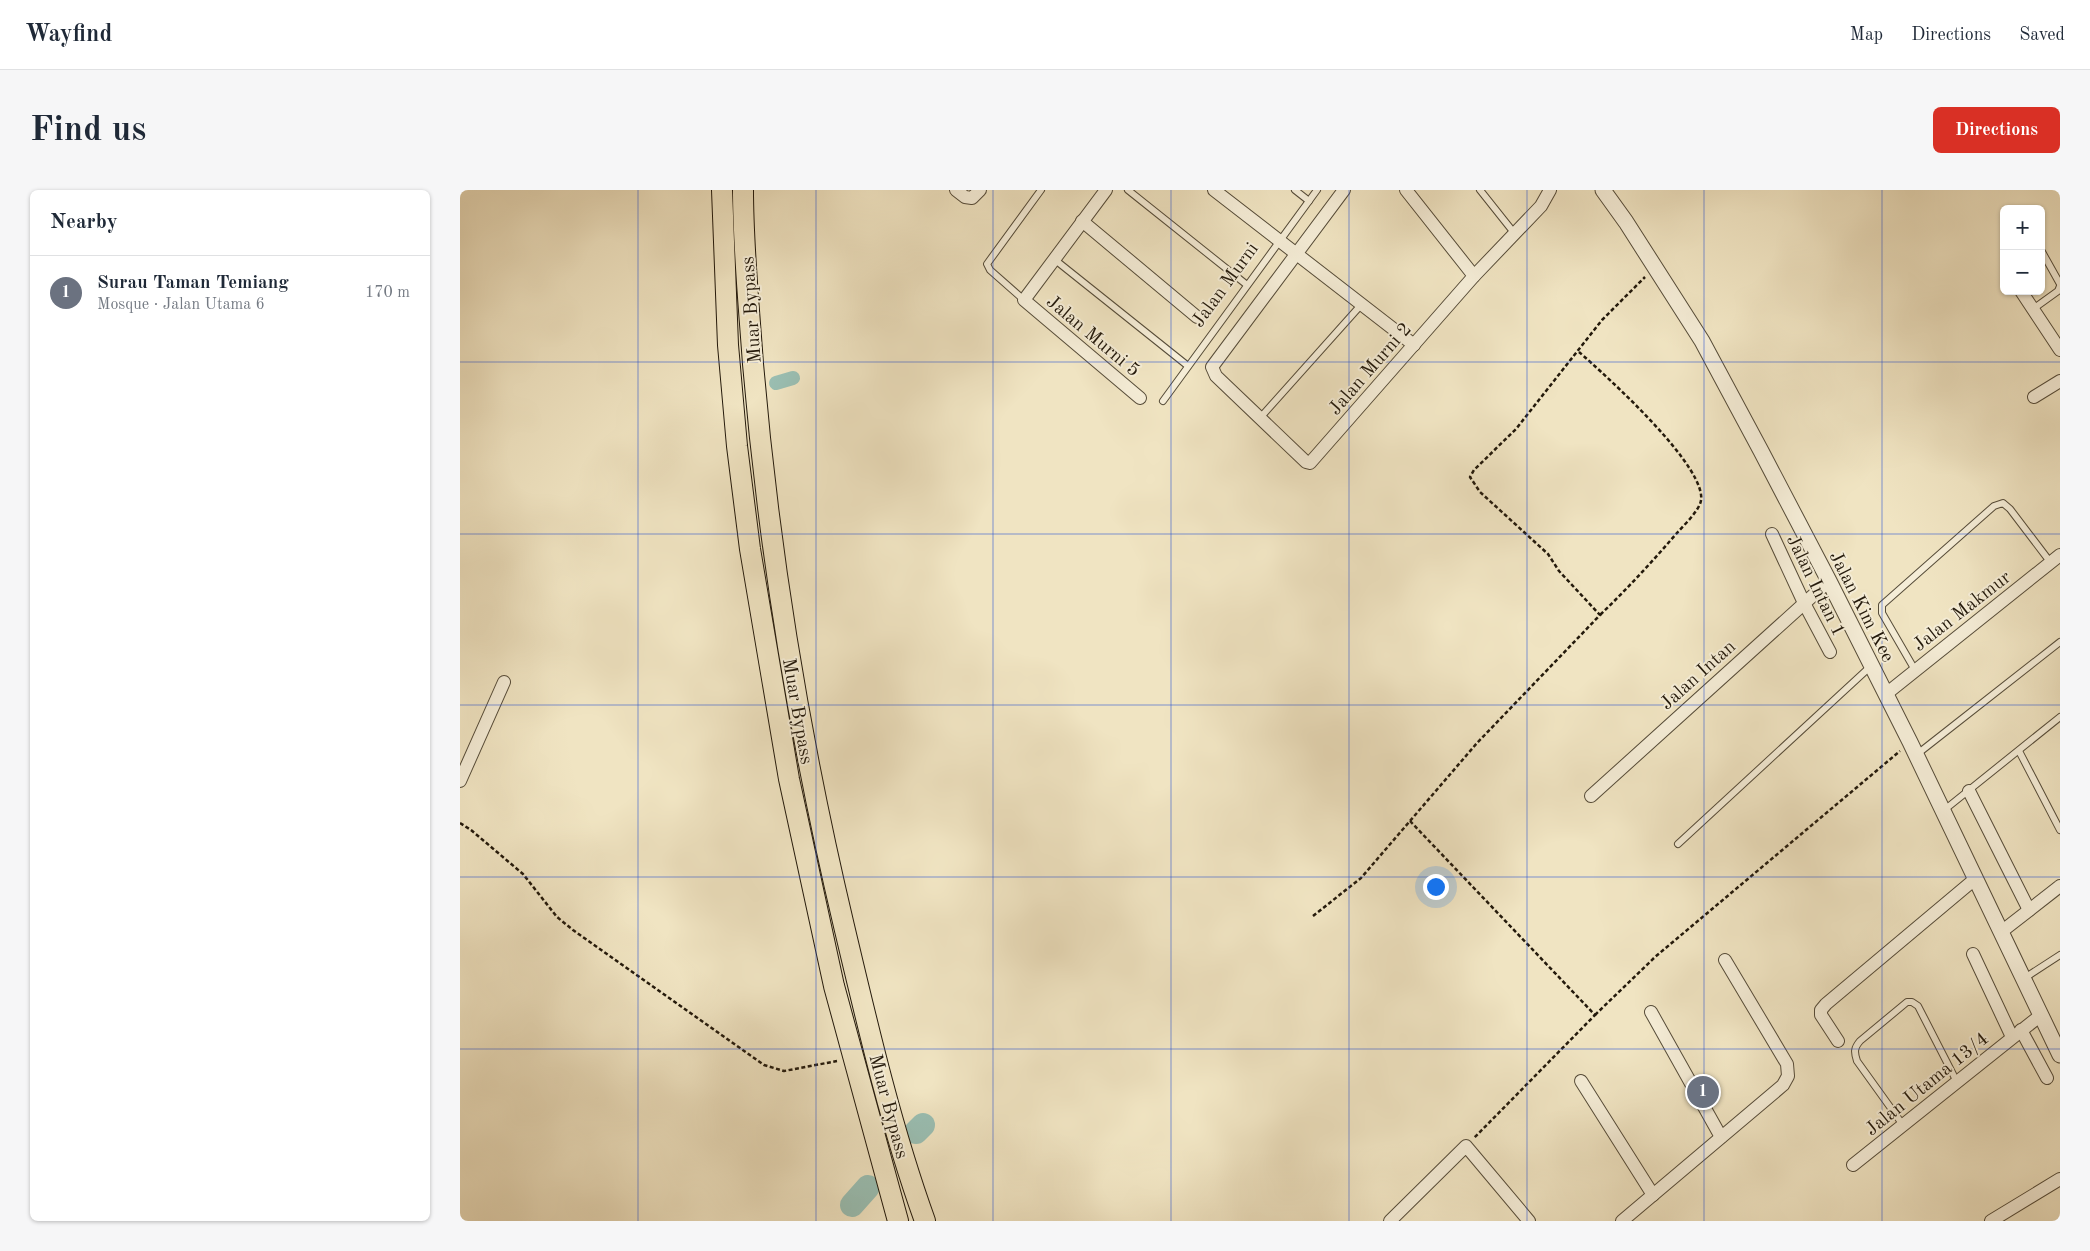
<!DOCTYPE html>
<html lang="en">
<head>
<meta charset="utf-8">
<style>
	:root { --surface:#fff; --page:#f6f6f7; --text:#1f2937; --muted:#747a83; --line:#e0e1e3; --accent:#d93025 }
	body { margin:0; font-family:"Old Standard TT",serif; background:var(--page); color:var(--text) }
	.controls { position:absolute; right:15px; top:15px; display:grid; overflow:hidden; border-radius:8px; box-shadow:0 1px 4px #0004 }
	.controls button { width:45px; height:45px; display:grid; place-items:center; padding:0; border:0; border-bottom:1px solid var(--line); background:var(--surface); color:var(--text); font:25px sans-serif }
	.you { position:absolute; left:975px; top:696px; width:18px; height:18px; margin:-12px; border:4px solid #fff; border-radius:50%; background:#1a73e8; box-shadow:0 0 0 8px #1a73e833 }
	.badge { display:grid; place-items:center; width:32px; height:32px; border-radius:50%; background:var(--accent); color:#fff; font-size:16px; font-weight:700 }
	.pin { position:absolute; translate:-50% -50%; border:2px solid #fff; box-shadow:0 1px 5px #0006 }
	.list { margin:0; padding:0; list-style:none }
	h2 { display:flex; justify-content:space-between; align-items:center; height:65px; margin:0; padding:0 20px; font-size:21px }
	h2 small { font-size:16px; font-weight:400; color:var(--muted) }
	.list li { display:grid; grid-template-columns:32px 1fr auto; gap:15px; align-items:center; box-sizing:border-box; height:75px; padding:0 20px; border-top:1px solid var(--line) }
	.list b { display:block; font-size:19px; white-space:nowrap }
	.list p { margin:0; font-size:16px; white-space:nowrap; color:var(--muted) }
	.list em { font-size:16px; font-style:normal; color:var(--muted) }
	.map { position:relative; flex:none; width:1600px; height:1031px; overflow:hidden; border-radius:8px }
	header { display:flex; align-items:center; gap:30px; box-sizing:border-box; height:70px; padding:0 25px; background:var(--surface); border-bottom:1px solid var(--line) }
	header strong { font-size:24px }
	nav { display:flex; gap:28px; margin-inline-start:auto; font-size:18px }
	.intro { display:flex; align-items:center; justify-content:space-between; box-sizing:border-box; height:120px; padding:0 30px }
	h1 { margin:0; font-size:35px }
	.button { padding:12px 22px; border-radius:8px; background:var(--accent); color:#fff; font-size:18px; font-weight:700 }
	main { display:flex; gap:30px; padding:0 30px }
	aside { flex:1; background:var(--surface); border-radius:8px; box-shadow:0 1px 4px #0004 }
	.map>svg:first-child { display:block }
</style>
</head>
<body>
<header>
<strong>Wayfind</strong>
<nav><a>Map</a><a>Directions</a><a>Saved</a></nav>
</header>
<div class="intro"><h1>Find us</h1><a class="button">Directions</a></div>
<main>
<aside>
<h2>Nearby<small></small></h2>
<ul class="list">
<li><span class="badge" style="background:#6b7280">1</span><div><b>Surau Taman Temiang</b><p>Mosque · Jalan Utama 6</p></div><em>170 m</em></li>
</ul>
</aside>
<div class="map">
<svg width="1600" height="1031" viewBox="0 0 1600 1031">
	<rect width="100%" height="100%" fill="#f0e4c2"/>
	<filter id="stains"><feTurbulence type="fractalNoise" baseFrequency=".004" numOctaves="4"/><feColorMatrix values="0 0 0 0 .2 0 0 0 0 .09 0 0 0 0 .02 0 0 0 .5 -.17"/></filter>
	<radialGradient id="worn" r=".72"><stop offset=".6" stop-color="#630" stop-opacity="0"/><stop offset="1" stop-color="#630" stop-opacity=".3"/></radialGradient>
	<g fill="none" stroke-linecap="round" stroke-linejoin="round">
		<polyline stroke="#9abfb3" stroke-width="14" points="316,193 333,188"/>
		<g stroke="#9abfb3" stroke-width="24">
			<polyline points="456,942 463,935"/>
			<polyline points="392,1015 408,997"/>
		</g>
		<g stroke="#564c39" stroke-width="8">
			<g id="service">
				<polyline points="668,0 787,95"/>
				<polyline points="835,0 849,11"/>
				<polyline points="1020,0 1055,44"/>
				<polyline points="1581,60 1600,94"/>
				<polyline points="594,69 728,176"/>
				<polyline points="564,110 530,80 527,74 581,0"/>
				<polyline points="1573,119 1598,101 1600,96"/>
				<polyline points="703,211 857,0"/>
				<polyline points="800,228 901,115"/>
				<polyline points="1455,480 1422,423 1422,415 1534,316 1543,313 1550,319 1591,373"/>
				<polyline points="1559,561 1600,640"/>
				<polyline points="1456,565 1600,452"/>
				<polyline points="1483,621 1600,527"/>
				<polyline points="1218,654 1411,476"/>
				<polyline points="1563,789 1600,765"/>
				<path d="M1443,935L1397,871C1394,862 1394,858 1400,851L1447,812H1452L1458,816L1497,892"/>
			</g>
		</g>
		<g stroke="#564c39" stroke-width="14">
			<g id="minor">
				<polyline points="496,0 505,7 512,8 520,0"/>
				<polyline points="646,0 564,110 680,208"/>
				<polyline points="754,0 954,155"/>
				<polyline points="884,0 752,177 756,186 846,272 850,273 1014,86 1081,16 1090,0"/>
				<polyline points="946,0 1014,86"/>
				<polyline points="622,31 737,127"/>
				<polyline points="1561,101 1600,160"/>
				<polyline points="1574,207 1600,191"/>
				<polyline points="1312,344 1344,413 1370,462"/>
				<polyline points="1426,504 1600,365"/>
				<polyline points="0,591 44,492"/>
				<polyline points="1509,601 1569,720"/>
				<polyline points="1131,606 1369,391"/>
				<polyline points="1541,742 1600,696"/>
				<polyline points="1513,764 1552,847"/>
				<polyline points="1191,822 1261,947"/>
				<polyline points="1561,840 1587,888"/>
				<polyline points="1378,851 1361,825 1361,820 1366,814 1515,689"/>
				<polyline points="1121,891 1193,1005"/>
				<polyline points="1393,975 1581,825"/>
				<polyline points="930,1031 1006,956 1069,1031"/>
				<polyline points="1162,1031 1323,895 1328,886 1327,874 1265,770"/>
				<polyline points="1531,1031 1600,989"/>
			</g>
		</g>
		<g stroke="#564c39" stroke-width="17">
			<polyline id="tertiary" points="1143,0 1166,32 1242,151 1301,261 1369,391 1450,552 1600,865"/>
		</g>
		<g stroke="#23190b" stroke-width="22">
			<g id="trunk">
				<polyline points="262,0 268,155 277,256 290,359 329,589 374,796 438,1031"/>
				<path d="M283,0C283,58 289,116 293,174C309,363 340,551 384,736C407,833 431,937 465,1031"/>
			</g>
		</g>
		<g stroke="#23190b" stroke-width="2.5" stroke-dasharray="4 2.5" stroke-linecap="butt">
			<path d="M1119,162C1143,183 1254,282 1240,314C1235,325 1224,335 1216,344C1192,372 1167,399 1140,425"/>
			<polyline points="950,631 1135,825 1014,948"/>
			<polyline points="0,633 11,640 63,684 97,727 113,740 304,875 324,881 377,871"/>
			<polyline points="853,726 901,688 1017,553 1140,425 1099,381 1088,364 1020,302 1010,287 1014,280 1056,239 1142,130 1185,87"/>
			<polyline points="1135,825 1195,767 1440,561"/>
		</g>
		<use href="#service" stroke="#f5edd7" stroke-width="6"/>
		<use href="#minor" stroke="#f5edd7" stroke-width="12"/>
		<use href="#tertiary" stroke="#f5edd7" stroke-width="15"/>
		<use href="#trunk" stroke="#f0e4c2" stroke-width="20"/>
	</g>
	<path fill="none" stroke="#1d4ed8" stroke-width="1" stroke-opacity="0.55" d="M178,0V1031M356,0V1031M533,0V1031M711,0V1031M889,0V1031M1067,0V1031M1244,0V1031M1422,0V1031M0,172H1600M0,344H1600M0,515H1600M0,687H1600M0,859H1600"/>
	<g text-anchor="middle" stroke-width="4" stroke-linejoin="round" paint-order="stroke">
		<g font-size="19" fill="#23190b" stroke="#f5edd7">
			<text transform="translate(764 94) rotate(-54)" y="7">Jalan Murni</text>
			<text transform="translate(290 120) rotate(-94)" y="7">Muar Bypass</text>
			<text transform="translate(634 145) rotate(40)" y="7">Jalan Murni 5</text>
			<text transform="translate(909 178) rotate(-49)" y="7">Jalan Murni 2</text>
			<text transform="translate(1357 395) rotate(64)" y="7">Jalan Intan 1</text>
			<text transform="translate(1403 416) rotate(63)" y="7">Jalan Kim Kee</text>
			<text transform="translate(1501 420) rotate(-38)" y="7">Jalan Makmur</text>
			<text transform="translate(1237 484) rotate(-42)" y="7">Jalan Intan</text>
			<text transform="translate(339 521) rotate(80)" y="7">Muar Bypass</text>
			<text transform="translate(1466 893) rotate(-39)" y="7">Jalan Utama 13/4</text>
			<text transform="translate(430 916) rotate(75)" y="7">Muar Bypass</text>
		</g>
	</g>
	<rect width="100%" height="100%" filter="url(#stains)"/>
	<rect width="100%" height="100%" fill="url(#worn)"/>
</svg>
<div class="controls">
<button>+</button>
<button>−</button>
</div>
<div class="you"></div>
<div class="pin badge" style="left:1243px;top:902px;background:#6b7280">1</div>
</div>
</main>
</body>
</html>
